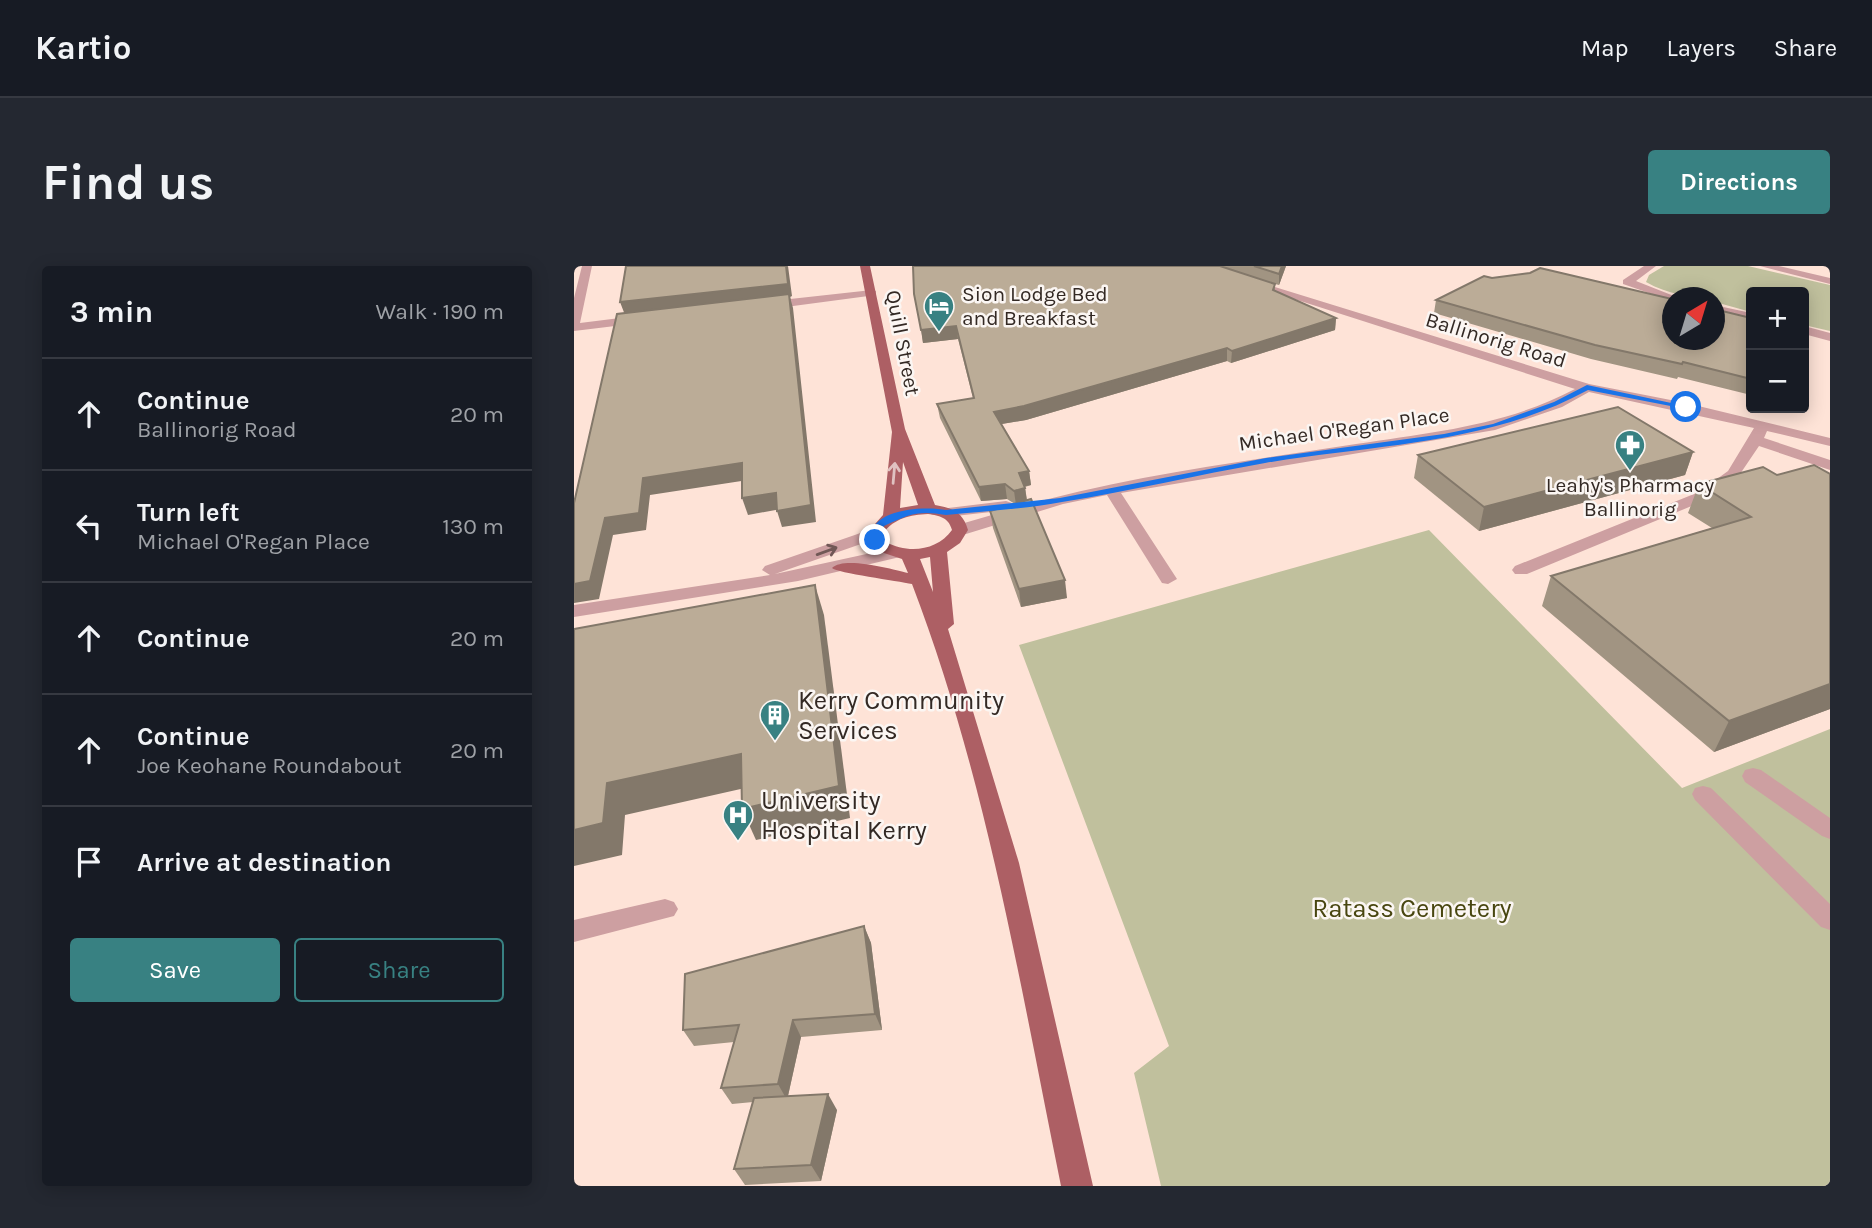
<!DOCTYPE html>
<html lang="en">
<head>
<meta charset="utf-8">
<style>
	:root { --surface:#171b24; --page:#242831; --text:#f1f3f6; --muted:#9ea1a6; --line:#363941; --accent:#388182 }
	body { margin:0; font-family:Karla,sans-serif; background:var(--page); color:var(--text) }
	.controls { position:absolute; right:21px; top:21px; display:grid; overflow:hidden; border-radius:7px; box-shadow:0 4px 18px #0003 }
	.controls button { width:63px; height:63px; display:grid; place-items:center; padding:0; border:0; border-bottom:2px solid var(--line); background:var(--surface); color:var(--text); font:35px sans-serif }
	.compass { position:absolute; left:1088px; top:21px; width:63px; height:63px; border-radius:50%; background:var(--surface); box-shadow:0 4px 18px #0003; rotate:38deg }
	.stop { position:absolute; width:21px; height:21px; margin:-16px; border:5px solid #1a73e8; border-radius:50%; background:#fff }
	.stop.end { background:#1a73e8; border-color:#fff; box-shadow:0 2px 7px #0008 }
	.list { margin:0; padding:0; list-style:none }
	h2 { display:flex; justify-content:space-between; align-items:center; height:91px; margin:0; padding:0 28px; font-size:30px }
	h2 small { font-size:23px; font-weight:400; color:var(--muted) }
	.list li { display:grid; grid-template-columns:46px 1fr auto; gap:21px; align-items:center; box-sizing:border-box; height:112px; padding:0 28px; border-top:2px solid var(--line) }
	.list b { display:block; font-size:26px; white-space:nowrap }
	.list p { margin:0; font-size:23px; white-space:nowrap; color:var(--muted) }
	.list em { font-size:23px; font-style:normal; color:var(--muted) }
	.actions { display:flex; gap:14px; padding:21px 28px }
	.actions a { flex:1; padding:16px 0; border:2px solid var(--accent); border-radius:7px; text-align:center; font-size:24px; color:var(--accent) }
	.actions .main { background:var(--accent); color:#fff }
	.icon { flex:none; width:38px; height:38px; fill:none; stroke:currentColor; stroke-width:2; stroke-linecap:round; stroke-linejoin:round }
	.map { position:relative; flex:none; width:1256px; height:920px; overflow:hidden; border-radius:7px }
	header { display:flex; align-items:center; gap:42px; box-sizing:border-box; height:98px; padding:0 35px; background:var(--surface); border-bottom:2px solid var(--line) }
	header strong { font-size:33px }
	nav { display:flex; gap:38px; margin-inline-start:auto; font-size:24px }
	.intro { display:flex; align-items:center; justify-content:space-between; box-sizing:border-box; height:168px; padding:0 42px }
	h1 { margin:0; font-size:49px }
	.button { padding:18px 32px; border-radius:7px; background:var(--accent); color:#fff; font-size:24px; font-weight:700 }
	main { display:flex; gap:42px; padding:0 42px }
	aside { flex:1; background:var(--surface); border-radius:7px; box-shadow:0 4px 18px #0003 }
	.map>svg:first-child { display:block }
</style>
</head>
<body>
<header>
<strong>Kartio</strong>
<nav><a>Map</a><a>Layers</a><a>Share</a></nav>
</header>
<div class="intro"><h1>Find us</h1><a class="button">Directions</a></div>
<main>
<aside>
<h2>3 min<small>Walk · 190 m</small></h2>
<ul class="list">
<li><svg class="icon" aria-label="ahead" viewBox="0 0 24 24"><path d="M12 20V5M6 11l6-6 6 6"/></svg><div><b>Continue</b><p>Ballinorig Road</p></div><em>20 m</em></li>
<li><svg class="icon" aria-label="left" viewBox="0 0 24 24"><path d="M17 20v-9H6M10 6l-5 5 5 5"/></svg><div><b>Turn left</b><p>Michael O'Regan Place</p></div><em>130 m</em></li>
<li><svg class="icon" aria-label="ahead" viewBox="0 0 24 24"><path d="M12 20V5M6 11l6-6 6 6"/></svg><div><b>Continue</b></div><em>20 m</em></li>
<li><svg class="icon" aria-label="ahead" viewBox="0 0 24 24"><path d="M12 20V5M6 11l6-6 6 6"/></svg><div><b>Continue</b><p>Joe Keohane Roundabout</p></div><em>20 m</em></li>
<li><svg class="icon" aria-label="arrive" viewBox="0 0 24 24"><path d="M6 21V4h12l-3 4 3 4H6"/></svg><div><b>Arrive at destination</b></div></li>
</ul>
<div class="actions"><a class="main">Save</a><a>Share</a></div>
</aside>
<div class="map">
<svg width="1256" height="920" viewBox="0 0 1256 920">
	<rect width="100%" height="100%" fill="#fee3d7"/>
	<g fill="#c0c09d">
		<path d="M1090,0H1174L1256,19V65L1230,59V26H1177V46L1141,36L1140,32C1117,32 1093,28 1072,16L1075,9Z"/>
		<polygon points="855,264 1108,522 1256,463 1256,920 587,920 560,807 595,780 445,379"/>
	</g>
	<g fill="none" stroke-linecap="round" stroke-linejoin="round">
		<g fill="#cd9fa1" fill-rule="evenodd">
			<polygon points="8,0 18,0 6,57 70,49 74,50 74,56 0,65 0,32"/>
			<path d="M617,0H633L1015,118L1112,137L1256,172V180L1193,165L1190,172L1256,194V204L1185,180L1164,211L1137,232L953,308H941L938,304L941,300L1125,226L1154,205L1180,162L1015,126L988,141L921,164L547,227L603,313L594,318L588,317L533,229L489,238L392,268H380L378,264L380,260L435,244L372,251L366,249L364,246L366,243L432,235L438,237L440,240L438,243C550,210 667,196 782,178C859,166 931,160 1001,123Z"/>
			<polygon points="1070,0 1082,0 1062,15 1105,32 1098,32 1098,35 1049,18 1049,14"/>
			<polygon points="1186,0 1205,0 1256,12 1256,18"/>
			<polygon points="298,24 302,25 302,29 189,44 183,40 189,36"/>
			<polygon points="1140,39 1177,47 1177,55 1140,46"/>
			<polygon points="1230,60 1256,67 1256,75 1230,68"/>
			<polygon points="301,262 307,263 309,267 307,271 201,308 320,282 326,283 329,287 326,291 224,315 0,351 0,339 196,309 188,304 191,300"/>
			<polygon points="1179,502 1187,504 1256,552 1256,573 1248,570 1171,516 1168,510 1171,504"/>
			<polygon points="1129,520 1137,522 1256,638 1256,664 1247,661 1121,534 1118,528 1121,522"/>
			<polygon points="91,633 100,636 104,643 100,650 0,676 0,654"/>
		</g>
		<path fill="#ad5f64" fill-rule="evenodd" d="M286,0H296L331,163L361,239C378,242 389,246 394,264L386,277L373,286L380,358L374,363L445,597L519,920H487C446,718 412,511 338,318C324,315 263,307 258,302C270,290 317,303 334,307L328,293L298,283L293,267L309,249L318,166ZM329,196L344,239L326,242ZM354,248C366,250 374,251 378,264C363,285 334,288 312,276L309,267C321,252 336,249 354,248ZM356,291L359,326L346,293Z"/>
	</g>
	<g fill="#a19482">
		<polygon points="339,0 712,0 705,19 701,18 701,25 762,52 761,64 657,97 653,95 452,154 427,158 455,205 457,219 451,221 453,234 493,332 447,341 419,262 416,245 441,238 433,233 407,235 366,152 363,138 399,132 384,73 349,77"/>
		<polygon points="918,12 1177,52 1177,129 1104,111 1103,113 1017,93 860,47 862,34"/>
		<polygon points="1119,186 1111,209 905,265 840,212 844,189"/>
		<polygon points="1203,209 1256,443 1140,486 968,340 977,310 1138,262 1114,247 1125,218"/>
		<polygon points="290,660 297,677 308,764 227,771 214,830 263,844 247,915 171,919 160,903 179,836 158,838 147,822 160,776 120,780 109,764"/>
	</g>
	<g fill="#83786a">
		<polygon points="214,0 218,30 216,31 219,42 242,256 208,261 203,245 237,239 51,49 46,36"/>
		<polygon points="708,0 712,0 705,19 705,8"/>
		<polygon points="762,52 761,64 657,97 658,85"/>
		<polygon points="382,60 384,73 349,77 347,64"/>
		<polygon points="653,82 653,95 452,154 422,159 420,146"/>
		<polygon points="1119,186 1111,209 905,265 910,241"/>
		<polygon points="168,197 174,214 76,229 72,264 39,269 25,333 0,337 0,318 31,252 69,212"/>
		<polygon points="455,205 457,219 447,221 445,207"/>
		<polygon points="431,218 433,233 407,235 405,221"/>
		<polygon points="451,222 453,236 442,239 440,225"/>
		<polygon points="202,227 207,243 174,249 168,232"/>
		<polygon points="491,314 493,332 447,341 445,323"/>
		<polygon points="241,319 250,349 276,552 182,574 168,543"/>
		<polygon points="1256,418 1256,443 1140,486 1155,455"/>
		<polygon points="167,488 180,520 51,549 48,589 0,600 0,564 33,517"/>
		<polygon points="290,660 297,677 308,764 301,748"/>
		<polygon points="219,754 227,771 213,834 204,818"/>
		<polygon points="254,828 263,844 247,915 237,899"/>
	</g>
	<g fill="#bbac97" stroke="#83786a" stroke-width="2">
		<polygon points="52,0 212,0 214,18 46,36"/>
		<polygon points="339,0 646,0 701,18 699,24 762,52 658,85 653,82 450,140 420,146 455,205 445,207 451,222 440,225 431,218 405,221 363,138 400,132 382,60 347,64 340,28"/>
		<polygon points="680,0 708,0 705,8"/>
		<polygon points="966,2 1098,33 1098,74 1140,74 1140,43 1177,52 1177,113 1109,96 1108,98 1021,79 862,34 910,10 918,12 956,7"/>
		<polygon points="215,28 237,239 203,245 202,227 168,232 168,197 69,212 65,247 31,252 16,315 0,318 0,237 43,48"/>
		<polygon points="1044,141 1119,186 910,241 844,189"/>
		<polygon points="1240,199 1256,208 1256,418 1155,455 977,310 1177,251 1125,218 1189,201 1203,209"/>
		<polygon points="457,233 491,314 445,323 416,245"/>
		<polygon points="241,319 265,520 168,543 167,488 33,517 29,557 0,564 0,363"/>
		<polygon points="290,660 301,748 219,754 204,818 147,822 165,759 109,764 111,708"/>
		<polygon points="254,828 237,899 160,903 180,832"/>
	</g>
	<defs><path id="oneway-shaft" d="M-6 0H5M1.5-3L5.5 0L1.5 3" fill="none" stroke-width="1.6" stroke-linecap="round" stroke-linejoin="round" transform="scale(1.75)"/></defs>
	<use stroke="#e0c1c1" href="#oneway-shaft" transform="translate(320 207) rotate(-85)"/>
	<use stroke="#715856" href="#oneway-shaft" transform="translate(253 285) rotate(-20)"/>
	<path fill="#1a73e8" d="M1013,119L1116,141L1112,143L1014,124C913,179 802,178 691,197C623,209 556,225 488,236C450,243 411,245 372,249C345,244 335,248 310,260L305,275L297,274C294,242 352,240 372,244L486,232L692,192L870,168L919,158L980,136Z"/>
	<defs>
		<g id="hotel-pin" transform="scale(1.575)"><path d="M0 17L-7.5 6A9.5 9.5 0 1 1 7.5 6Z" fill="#388182" stroke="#fbf6f3"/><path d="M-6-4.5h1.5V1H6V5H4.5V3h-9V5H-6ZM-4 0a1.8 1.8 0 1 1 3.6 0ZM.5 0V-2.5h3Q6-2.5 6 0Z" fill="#fff"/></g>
		<g id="pharmacy-pin" transform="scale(1.575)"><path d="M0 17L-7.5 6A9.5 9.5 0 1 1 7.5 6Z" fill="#388182" stroke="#fbf6f3"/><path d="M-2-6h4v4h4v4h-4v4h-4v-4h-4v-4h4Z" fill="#fff"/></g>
		<g id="building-pin" transform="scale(1.575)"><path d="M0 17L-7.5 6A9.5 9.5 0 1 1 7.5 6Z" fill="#388182" stroke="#fbf6f3"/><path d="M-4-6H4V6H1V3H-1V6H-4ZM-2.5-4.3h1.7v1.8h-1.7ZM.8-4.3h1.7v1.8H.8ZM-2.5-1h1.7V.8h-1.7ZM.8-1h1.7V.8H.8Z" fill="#fff"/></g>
		<g id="hospital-pin" transform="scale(1.575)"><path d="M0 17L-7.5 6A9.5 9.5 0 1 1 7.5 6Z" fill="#388182" stroke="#fbf6f3"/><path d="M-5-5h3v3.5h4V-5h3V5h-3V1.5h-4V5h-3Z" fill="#fff"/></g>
	</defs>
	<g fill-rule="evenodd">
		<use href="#hotel-pin" x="365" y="40"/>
		<use href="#pharmacy-pin" x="1056" y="179"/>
		<use href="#building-pin" x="201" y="449"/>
		<use href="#hospital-pin" x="164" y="549"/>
	</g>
	<g text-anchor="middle" stroke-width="5" stroke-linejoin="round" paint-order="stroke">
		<g font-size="21" fill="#332924" stroke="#fbf6f3" text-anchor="start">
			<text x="388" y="35">Sion Lodge Bed<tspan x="388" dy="24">and Breakfast</tspan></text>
			<text x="1056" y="226" text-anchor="middle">Leahy's Pharmacy<tspan x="1056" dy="24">Ballinorig</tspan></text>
		</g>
		<g font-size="21" fill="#332924" stroke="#fbf6f3">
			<text transform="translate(922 74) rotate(17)" y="7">Ballinorig Road</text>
			<text transform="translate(329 77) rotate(79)" y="7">Quill Street</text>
			<text transform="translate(770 163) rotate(-8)" y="7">Michael O'Regan Place</text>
		</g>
		<g font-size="26" fill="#332924" stroke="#fbf6f3" text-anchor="start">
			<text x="224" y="443">Kerry Community<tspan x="224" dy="30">Services</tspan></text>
			<text x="187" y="543">University<tspan x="187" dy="30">Hospital Kerry</tspan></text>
		</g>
		<g font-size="26" fill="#484610" stroke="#fbf6f3">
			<text x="838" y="651">Ratass Cemetery</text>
		</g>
	</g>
</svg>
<div class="controls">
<button>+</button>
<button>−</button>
</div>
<svg class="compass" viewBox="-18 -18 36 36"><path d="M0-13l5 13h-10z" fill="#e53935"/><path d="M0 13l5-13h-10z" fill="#9ea1a6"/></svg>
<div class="stop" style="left:1112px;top:141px"></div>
<div class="stop end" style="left:301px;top:274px"></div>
</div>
</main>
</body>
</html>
